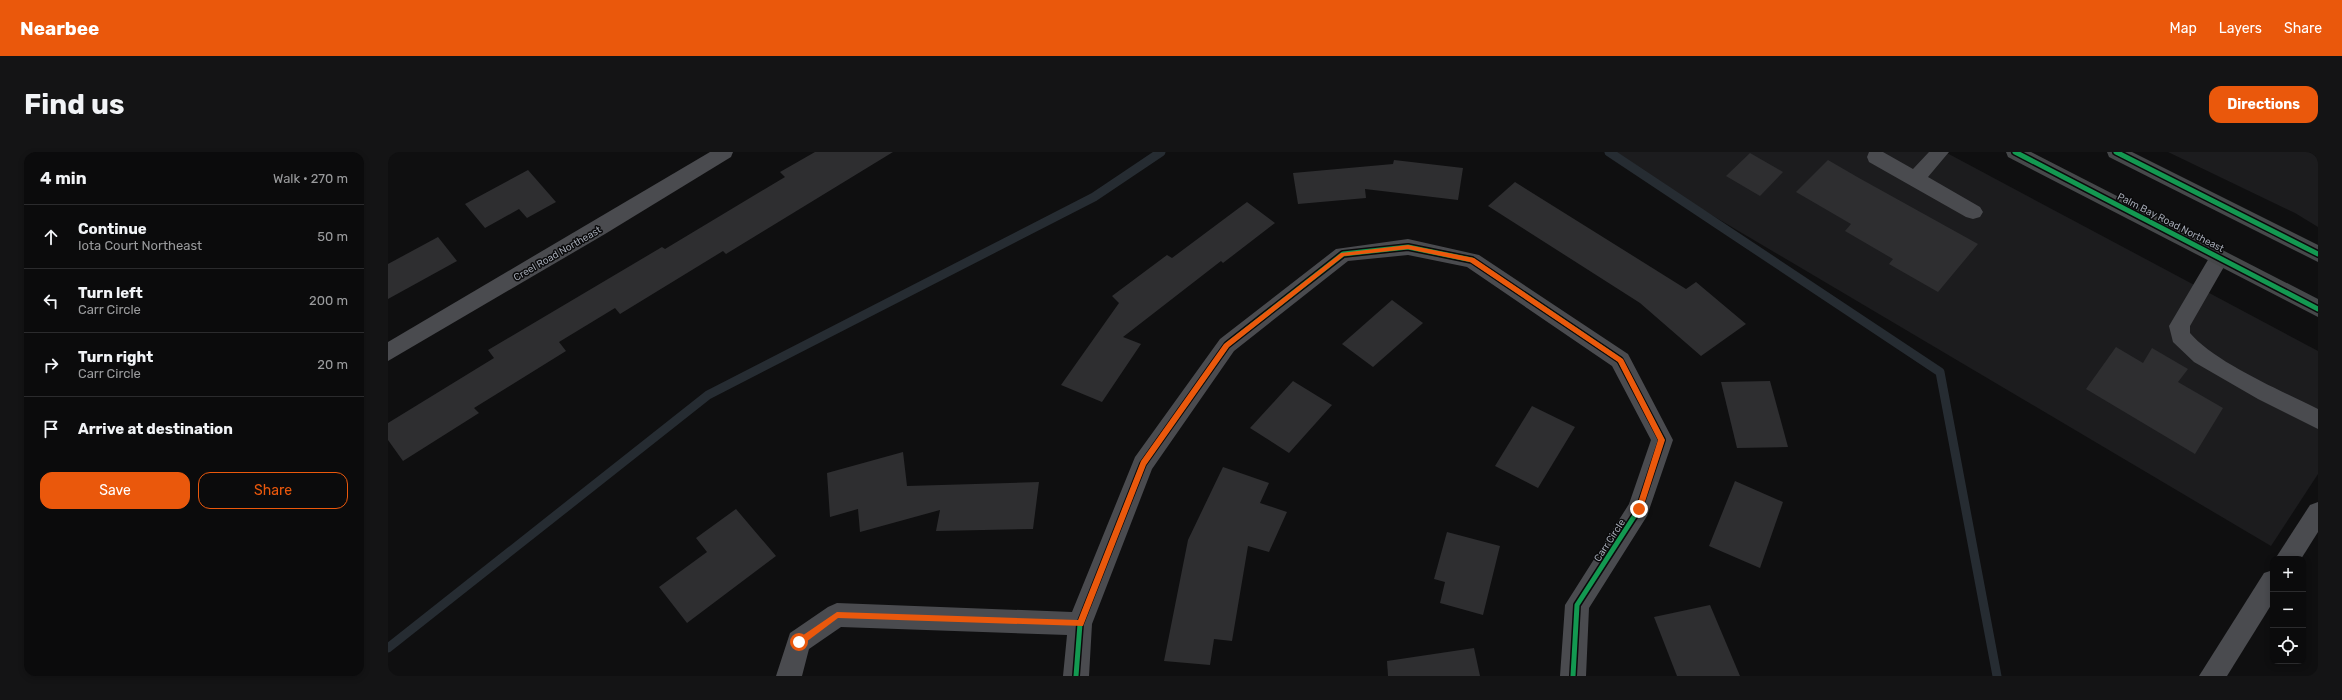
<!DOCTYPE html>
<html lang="en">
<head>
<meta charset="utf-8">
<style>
	:root { --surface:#0b0b0c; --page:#141415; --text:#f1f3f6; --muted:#9a9b9d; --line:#2b2b2d; --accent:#ea580c }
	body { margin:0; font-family:Rubik,sans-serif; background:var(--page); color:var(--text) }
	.controls { position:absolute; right:12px; bottom:12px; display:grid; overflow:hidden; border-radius:8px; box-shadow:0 2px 6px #0003 }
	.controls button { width:36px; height:36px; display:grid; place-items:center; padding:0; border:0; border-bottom:1px solid var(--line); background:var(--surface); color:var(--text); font:20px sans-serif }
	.stop { position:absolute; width:12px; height:12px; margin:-9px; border:3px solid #ea580c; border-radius:50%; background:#fff }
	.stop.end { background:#ea580c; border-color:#fff; box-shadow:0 1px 4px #0008 }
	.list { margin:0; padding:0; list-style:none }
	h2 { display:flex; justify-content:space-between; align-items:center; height:52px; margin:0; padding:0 16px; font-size:17px }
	h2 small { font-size:13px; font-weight:400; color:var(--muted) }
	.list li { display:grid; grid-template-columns:26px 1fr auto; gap:12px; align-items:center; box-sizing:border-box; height:64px; padding:0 16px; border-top:1px solid var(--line) }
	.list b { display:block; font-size:15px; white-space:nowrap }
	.list p { margin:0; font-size:13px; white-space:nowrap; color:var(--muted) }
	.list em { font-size:13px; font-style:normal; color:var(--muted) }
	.actions { display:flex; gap:8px; padding:12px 16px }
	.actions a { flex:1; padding:9px 0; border:1px solid var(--accent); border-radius:12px; text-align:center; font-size:14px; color:var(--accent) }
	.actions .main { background:var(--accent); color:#fff }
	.icon { flex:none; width:22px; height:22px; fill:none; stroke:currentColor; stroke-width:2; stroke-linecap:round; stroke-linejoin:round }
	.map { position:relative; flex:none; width:1930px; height:524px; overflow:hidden; border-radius:12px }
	header { display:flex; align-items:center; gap:24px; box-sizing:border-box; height:56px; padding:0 20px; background:var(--accent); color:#fff }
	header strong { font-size:19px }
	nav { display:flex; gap:22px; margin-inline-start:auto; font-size:14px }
	.intro { display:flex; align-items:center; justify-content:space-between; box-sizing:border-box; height:96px; padding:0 24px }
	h1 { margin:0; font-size:28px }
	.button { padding:10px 18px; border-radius:12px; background:var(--accent); color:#fff; font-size:14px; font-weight:700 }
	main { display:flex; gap:24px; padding:0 24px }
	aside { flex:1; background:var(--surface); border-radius:12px; box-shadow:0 2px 6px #0003 }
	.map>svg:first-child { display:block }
</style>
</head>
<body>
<header>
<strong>Nearbee</strong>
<nav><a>Map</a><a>Layers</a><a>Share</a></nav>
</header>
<div class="intro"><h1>Find us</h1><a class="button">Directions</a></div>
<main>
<aside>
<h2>4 min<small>Walk · 270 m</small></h2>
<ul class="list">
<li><svg class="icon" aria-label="ahead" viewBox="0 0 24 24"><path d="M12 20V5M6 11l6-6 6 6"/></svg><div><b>Continue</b><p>Iota Court Northeast</p></div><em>50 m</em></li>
<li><svg class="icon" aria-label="left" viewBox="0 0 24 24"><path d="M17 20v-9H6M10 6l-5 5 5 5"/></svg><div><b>Turn left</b><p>Carr Circle</p></div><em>200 m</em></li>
<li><svg class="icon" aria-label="right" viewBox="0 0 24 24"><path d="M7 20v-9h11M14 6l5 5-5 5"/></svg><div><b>Turn right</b><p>Carr Circle</p></div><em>20 m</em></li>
<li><svg class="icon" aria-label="arrive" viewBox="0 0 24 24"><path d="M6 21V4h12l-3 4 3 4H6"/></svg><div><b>Arrive at destination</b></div></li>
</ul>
<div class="actions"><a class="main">Save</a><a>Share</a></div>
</aside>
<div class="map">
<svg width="1930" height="524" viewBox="0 0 1930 524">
	<rect width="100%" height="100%" fill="#0f0f10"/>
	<g fill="#1c1c1e">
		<polygon points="1217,0 1557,0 1930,199 1930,322 1883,394"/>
		<polygon points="1780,0 1930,0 1930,75 1907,61"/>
	</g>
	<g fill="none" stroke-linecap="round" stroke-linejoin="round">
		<g stroke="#262c32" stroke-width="9">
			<polyline points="1221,0 1552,220 1609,524"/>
			<polyline points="0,496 320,243 706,45 773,0"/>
		</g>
	</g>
	<g fill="#2e2e30">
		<polygon points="427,0 505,0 338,102 335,99 232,162 227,156 171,190 178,199 86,256 91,261 15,309 0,288 0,271 106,206 100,198 274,95 277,97 397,25 392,20"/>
		<polygon points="1362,1 1395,20 1372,44 1338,24"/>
		<polygon points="1006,8 1075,16 1070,48 977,37 978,46 910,52 905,21 1005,12"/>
		<polygon points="1440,8 1471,26 1590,92 1550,140 1501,112 1505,107 1457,79 1463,72 1408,40"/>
		<polygon points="140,18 168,50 139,66 131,57 97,76 77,52"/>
		<polygon points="1127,30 1298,137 1308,130 1358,172 1313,204 1252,151 1100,54"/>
		<polygon points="859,50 887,71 835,111 833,109 735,185 753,192 714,250 673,233 731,151 724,144 779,103 784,106"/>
		<polygon points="50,85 69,109 0,147 0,112"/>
		<polygon points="1004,148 1035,171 985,215 954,192"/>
		<polygon points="1728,195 1755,211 1764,196 1800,217 1790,230 1835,256 1807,302 1698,237"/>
		<polygon points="905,229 944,253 901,301 862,276"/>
		<polygon points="1382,229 1400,295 1349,296 1333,230"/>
		<polygon points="1144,254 1187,275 1150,336 1107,314"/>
		<polygon points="515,300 519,334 651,330 645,377 548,379 552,358 472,380 470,357 442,365 439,321"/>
		<polygon points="835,315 881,331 872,351 899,360 881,400 860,394 844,489 826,487 822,513 776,509 800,388"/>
		<polygon points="1347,329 1395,350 1372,416 1321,394"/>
		<polygon points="348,357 388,404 299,471 271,435 319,400 308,386"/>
		<polygon points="1059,380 1112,394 1095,463 1052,451 1057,430 1046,427"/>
		<polygon points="1322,453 1352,524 1289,524 1266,465"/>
		<polygon points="1086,496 1092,524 1000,524 999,509"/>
	</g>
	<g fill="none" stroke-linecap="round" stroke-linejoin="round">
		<g fill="#4a4b4f" fill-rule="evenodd">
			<polygon points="322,0 345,0 343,5 217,82 0,209 0,190"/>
			<polygon points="1481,0 1495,0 1525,17 1541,0 1561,0 1540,25 1592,55 1595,60 1592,65 1585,67 1578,65 1481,10 1479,5"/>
			<polygon points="1020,87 1091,103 1240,202 1285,288 1259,364 1201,456 1198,524 1172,524 1177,453 1241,352 1263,288 1224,214 1079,115 1020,103 960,109 846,199 764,317 704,472 701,524 675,524 679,483 453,475 421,497 414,524 388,524 402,481 440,455 449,451 684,460 747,305 832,187 948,97"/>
			<path d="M1831,98L1838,101L1841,106L1802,174V181C1826,210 1896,240 1930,257V277L1870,247L1806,210L1785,190L1781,174L1824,101Z"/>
			<polygon points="1930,350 1930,380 1913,407 1887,407 1922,353"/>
			<polygon points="1885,418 1885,450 1839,524 1811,524 1876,421"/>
		</g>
		<g fill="#46484a" fill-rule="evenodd">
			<polygon points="1618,0 1643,0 1930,147 1930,165 1620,5"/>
			<polygon points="1719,0 1744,0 1930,93 1930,110 1721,5"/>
		</g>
		<g stroke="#0a0a0b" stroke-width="8">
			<g id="cycleway">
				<polyline points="1627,0 1930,157"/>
				<polyline points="1728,0 1930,102"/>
				<polyline points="688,524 692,472 755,312 839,193 955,102 1020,95 1084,108 1232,208 1274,288 1251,357 1189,453 1185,524"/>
			</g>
		</g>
		<use href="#cycleway" stroke="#139951" stroke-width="5"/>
	</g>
	<polygon fill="#ea580c" points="1020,93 1086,106 1235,207 1277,288 1254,359 1249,359 1248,357 1270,288 1230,210 1082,110 1020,97 956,104 841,195 758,313 695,474 450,466 414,493 408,493 408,488 449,460 690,468 753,309 836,192 953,101"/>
	<g text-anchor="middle" stroke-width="3" stroke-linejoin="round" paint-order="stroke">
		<g font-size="10" fill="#a1a6b1" stroke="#0a0a0b">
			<text transform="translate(1783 70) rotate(27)" y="4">Palm Bay Road Northeast</text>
			<text transform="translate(169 101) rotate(-30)" y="4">Creel Road Northeast</text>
			<text transform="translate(1221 388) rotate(-57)" y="4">Carr Circle</text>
		</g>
	</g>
</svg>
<div class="controls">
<button>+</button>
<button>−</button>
<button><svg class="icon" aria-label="locate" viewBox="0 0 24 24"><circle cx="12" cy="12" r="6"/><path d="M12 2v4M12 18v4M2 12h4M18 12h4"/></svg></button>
</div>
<div class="stop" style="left:411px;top:490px"></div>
<div class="stop end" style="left:1251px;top:357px"></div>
</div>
</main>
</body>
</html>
